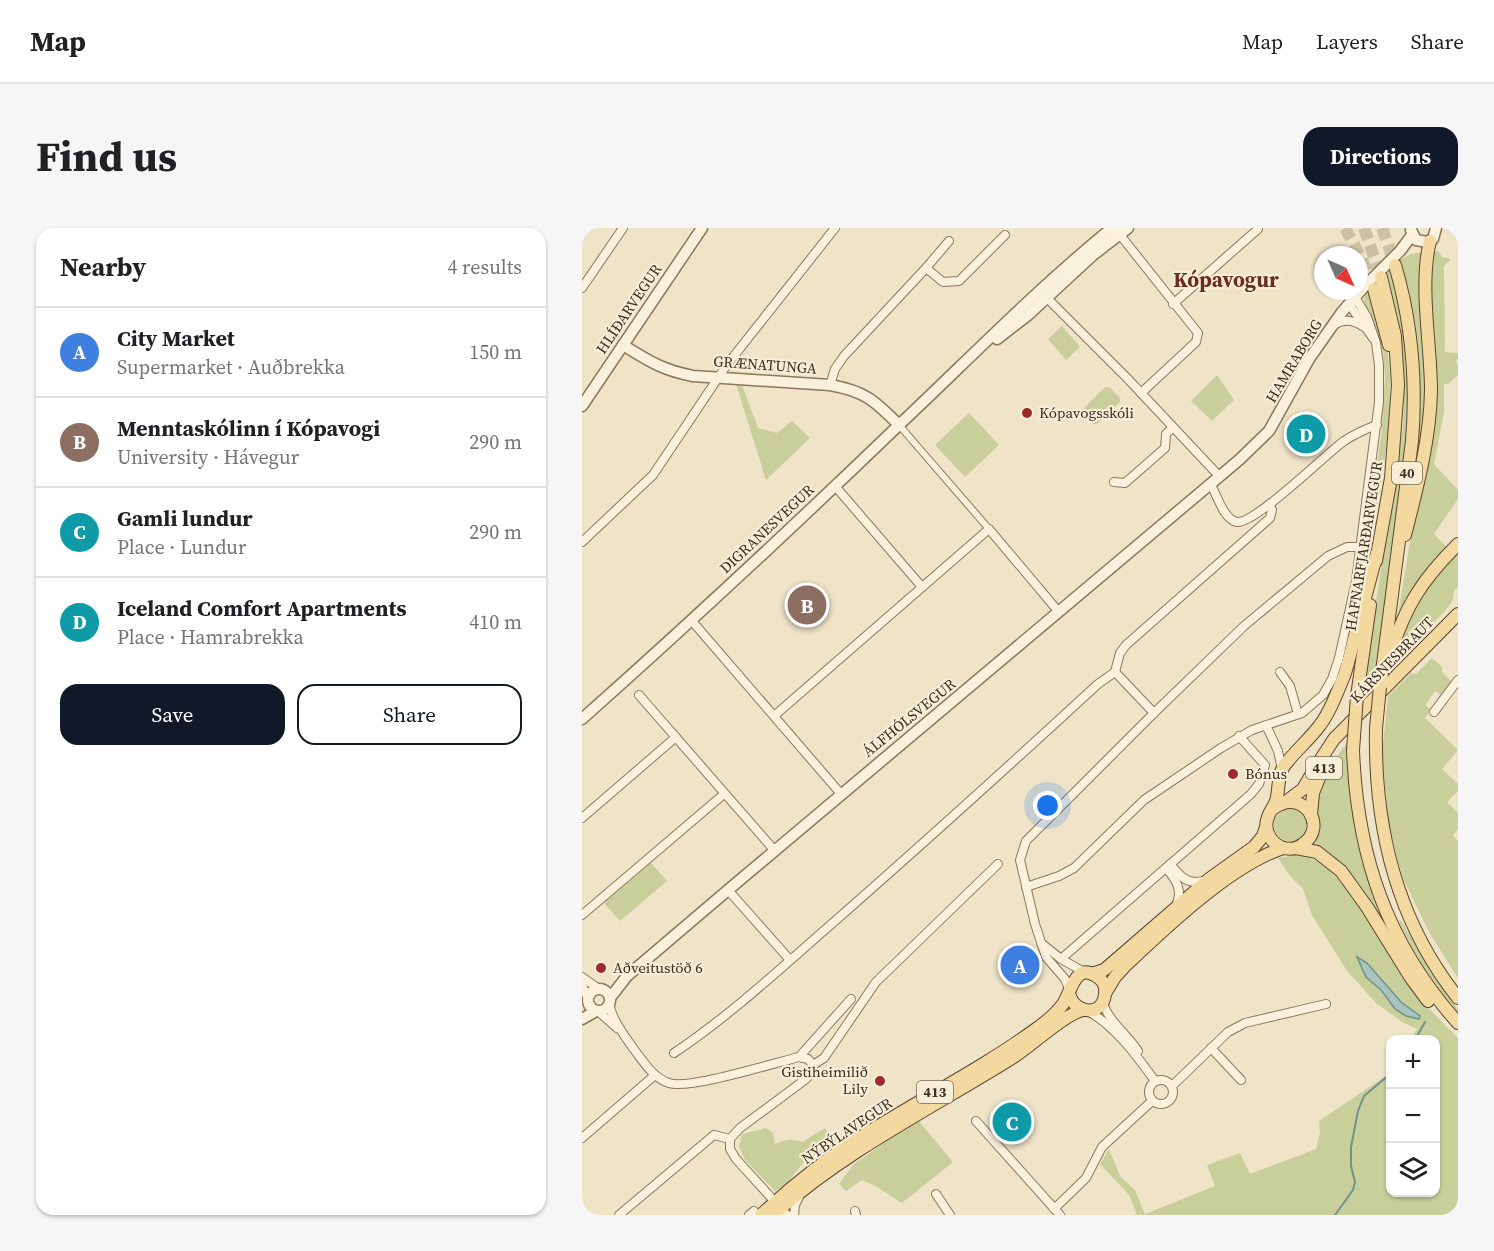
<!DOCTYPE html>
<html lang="en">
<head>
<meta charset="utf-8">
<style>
	:root { --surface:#fff; --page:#f6f6f6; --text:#202124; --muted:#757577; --line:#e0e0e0; --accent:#111827 }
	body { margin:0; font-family:"Source Serif 4",serif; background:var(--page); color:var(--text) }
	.controls { position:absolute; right:18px; bottom:18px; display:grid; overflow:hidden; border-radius:12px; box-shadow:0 2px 4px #0004 }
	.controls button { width:54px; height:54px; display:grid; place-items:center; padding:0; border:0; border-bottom:2px solid var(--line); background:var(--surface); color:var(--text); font:30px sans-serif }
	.compass { position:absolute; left:732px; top:18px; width:54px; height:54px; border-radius:50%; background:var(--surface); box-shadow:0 2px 4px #0004; rotate:135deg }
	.you { position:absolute; left:466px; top:578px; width:21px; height:21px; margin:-15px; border:4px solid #fff; border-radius:50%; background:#1a73e8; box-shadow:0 0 0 9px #1a73e833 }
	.badge { display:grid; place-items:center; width:39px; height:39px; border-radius:50%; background:var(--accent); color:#fff; font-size:20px; font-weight:700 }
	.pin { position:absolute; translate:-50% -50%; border:3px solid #fff; box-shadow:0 2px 6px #0006 }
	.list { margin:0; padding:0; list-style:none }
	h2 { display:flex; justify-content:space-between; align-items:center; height:78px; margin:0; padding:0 24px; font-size:26px }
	h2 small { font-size:20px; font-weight:400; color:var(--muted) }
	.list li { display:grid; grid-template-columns:39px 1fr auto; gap:18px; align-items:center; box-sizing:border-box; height:90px; padding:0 24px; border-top:2px solid var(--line) }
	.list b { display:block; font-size:22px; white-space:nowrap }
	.list p { margin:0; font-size:20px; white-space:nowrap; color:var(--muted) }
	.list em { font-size:20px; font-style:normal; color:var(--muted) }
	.actions { display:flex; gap:12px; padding:18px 24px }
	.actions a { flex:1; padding:14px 0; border:2px solid var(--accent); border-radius:18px; text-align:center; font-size:21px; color:var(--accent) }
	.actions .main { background:var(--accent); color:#fff }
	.icon { flex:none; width:33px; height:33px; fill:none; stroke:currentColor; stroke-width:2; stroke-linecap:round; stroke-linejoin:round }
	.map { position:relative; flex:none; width:876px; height:987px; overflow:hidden; border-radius:18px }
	header { display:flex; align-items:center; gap:36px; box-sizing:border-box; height:84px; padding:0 30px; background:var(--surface); border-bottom:2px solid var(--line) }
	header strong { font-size:28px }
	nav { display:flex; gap:33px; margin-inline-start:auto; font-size:21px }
	.intro { display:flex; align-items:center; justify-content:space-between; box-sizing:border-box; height:144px; padding:0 36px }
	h1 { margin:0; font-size:42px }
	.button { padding:15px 27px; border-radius:18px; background:var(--accent); color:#fff; font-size:21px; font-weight:700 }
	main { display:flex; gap:36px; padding:0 36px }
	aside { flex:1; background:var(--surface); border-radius:18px; box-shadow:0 2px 4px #0004 }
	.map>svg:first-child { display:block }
</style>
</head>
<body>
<header>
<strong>Map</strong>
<nav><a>Map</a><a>Layers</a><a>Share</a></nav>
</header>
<div class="intro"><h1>Find us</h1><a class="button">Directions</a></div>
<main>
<aside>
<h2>Nearby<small>4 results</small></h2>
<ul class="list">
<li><span class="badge" style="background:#3f7fe0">A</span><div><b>City Market</b><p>Supermarket · Auðbrekka</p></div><em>150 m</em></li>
<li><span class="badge" style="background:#8d6e63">B</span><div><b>Menntaskólinn í Kópavogi</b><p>University · Hávegur</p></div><em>290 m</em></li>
<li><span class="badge" style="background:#0f9aa8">C</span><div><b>Gamli lundur</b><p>Place · Lundur</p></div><em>290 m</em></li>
<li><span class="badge" style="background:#0f9aa8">D</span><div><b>Iceland Comfort Apartments</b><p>Place · Hamrabrekka</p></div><em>410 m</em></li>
</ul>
<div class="actions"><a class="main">Save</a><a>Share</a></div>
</aside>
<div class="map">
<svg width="876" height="987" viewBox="0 0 876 987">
	<rect width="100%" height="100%" fill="#f0e4c8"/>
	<g fill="#c9cf9b">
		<polygon points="850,23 856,23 860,29 869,31 862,38 863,124 876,125 876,131 874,133 876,137 876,147 866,156 862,156 862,184 852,236 876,262 876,271 852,306 866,321 815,392 831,296 845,230 848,44"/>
		<path d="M842,24L845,142L841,205L831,245C833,225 837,204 838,184C840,133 833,81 818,32L829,26Z"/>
		<path d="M808,41L818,75L827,139L825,216L791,456L780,466L821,197C823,145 819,95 804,45Z"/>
		<path d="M788,61C795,85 805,110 807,136C813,200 794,278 785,342L781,341L799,208L803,149L801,124L795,103L782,75L783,67Z"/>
		<polygon points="480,98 498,119 484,132 466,111"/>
		<polygon points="635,147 652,172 630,193 609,173"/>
		<polygon points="153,153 159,154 176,200 195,205 210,193 228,210 184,252"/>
		<polygon points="523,159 527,159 538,170 538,174 515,196 511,196 501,185 501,181"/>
		<polygon points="387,185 417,217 383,249 353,217"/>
		<polygon points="876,322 876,359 872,363 871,372 864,382 811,434 823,391 833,372"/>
		<polygon points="850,430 860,439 860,444 870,454 859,467 853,463 843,477 849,482 843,490 876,522 860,541 876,556 876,563 865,574 876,585 876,601 871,607 876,613 876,750 848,706 820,648 807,597 800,526 806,468 829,445 834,446"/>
		<path d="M767,512L773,597L780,635L802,696L801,698C782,670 764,628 730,617C740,600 734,593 736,576C738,552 753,530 767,512Z"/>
		<circle cx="708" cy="597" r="16"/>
		<path d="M713,627C723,629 731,630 739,636C781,666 810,732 841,773C851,786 864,798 876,810V987H555L547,967L518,936L527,921L538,948L553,962L563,986L633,958L625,937L658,925L668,946L734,921L738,905L737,893L804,848L808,842V964H854V812L829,811L835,801L822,795L795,776L765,743L730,687L721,661L708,648L696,630Z"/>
		<polygon points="69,635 85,653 38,693 22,675"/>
		<path d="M818,691L853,750L876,781V787C853,758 833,728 817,694Z"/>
		<polygon points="335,891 371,934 320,975 295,959 280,952 264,963 257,956 271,937"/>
		<path d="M184,900L191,905L193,916C203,912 210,910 220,914L243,900L256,914L221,935L206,954L193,963L163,932L157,918L160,906Z"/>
	</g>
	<polygon fill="#a9c4bc" stroke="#6f938a" stroke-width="1.5" points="775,729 785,735 819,774 838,788 837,791 824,788 813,781 800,763 784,749"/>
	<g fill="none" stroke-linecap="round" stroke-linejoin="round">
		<g stroke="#6f938a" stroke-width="2">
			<polyline points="833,812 843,794"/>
			<polyline points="753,987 771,962 773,954 769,938 769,919 776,883 782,868 808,846"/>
		</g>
		<g stroke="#ccc0a6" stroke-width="12" stroke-dasharray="12 6" stroke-linecap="butt">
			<polyline points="763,0 780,31 792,61"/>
			<polyline points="782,0 799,49"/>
			<polyline points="800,0 813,37"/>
		</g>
		<g stroke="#8d765c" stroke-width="8">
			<polyline id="pedestrian" points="317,197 407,301"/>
		</g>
		<g stroke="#8d765c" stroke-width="10">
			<g id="minor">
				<polyline points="535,3 616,105 614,114 559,165"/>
				<polyline points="344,40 361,54 377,53 423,7"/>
				<polyline points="0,60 41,0"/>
				<polyline points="462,67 545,150 638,249"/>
				<polyline points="591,76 676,1"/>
				<polyline points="767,76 791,110"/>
				<path d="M752,97C762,90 772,92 782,99"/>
				<polyline points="248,157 253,141 262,128 344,40 367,13"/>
				<polyline points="532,254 543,255 583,220 584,206 591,199"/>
				<path d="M629,257C635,267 642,292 655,294C673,296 744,226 762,213C773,206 783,201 795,197"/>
				<polyline points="253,258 340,359"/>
				<polyline points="0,314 71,247 144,138 253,0"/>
				<polyline points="110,393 259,566"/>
				<polyline points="533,444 538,425 544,417 688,290 690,282 687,276"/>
				<polyline points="533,444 572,485"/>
				<polyline points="698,444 708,458 716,486"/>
				<polyline points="57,467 193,623"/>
				<polyline points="852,484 876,452"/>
				<polyline points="192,488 407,301 476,383"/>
				<polyline points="684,497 696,523 700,541"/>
				<polyline points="0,590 94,509"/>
				<path d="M588,636C598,648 605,657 621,653"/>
				<path d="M584,640C595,653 601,662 594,678"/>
				<polyline points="444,659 477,648 492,640 562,572 639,520 670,502 720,485 741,467 750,451 757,430 774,353 797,174 797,137 794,115 785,89 773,69"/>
				<polyline points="146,662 208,732"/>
				<polyline points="0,687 142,566"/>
				<polyline points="459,715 479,731 504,745"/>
				<polyline points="479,731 669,566 677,556 683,537 657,508"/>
				<polyline points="0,749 17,761"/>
				<polyline points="0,757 6,771"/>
				<polyline points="487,761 483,751 464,729 453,696 438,632 444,613 572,485 662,398 746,328 765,319 778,319"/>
				<path d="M521,774C525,792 546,807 556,823"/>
				<path d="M27,776C31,793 42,807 51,820C61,833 71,850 87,855C106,862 192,835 217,829L226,831L231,837"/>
				<path d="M506,783C534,799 554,827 573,853"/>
				<polyline points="17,784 35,800"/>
				<polyline points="629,820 659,852"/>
				<path d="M92,825C149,787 201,738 253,693C342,615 429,536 516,456L533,444"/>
				<polyline points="217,829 269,771"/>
				<polyline points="231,837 242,830 294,754 416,636"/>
				<circle cx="579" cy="864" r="12"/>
				<polyline points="590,858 646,804 663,795 744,776"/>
				<polyline points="394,893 478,987"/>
				<polyline points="0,910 73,847"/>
				<polyline points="354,966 368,987"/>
				<polyline points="472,981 504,950 520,919 570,873"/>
				<polyline points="273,983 274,987"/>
				<polyline points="37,987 132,907 148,911"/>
				<polyline points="167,987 172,983"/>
				<polyline points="205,987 154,931 148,921 148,911 158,900 224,851 231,842 231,837"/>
				<polyline points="212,987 213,977 217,969"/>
			</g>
		</g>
		<g stroke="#8d765c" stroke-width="13">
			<g id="tertiary">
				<polyline points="829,2 834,12 845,14 851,11 854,0"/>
				<polyline points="415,111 446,87 511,27 546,0"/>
				<path d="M41,117C67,133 80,142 111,148L248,157C283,163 293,173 317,197"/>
				<polyline points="0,178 120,0"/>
				<path d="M0,491C108,395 213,297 317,197C387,131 455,61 530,0"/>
				<circle cx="17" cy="772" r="11"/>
				<polyline points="28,770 45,748 146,662 657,232 687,203 727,131 760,84 781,60 818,23 830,7"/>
				<polyline points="0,791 14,783"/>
			</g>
		</g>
		<g stroke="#5b4430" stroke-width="14">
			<g id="primary">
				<polyline points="792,61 807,117"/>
				<path d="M823,307C835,260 848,212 849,163C849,116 837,58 848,13"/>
				<polyline points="794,333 809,250 816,157 813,108 799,49"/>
				<path d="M808,427C823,378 840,352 876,316"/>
				<path d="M798,459L830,213C835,152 830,95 813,37"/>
				<polyline points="775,468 788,377"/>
				<path d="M794,500C792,598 814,692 876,770"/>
				<path d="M771,522C775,628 805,716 876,795"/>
				<polyline points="705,573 721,561 735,537 752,511 876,386"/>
				<path d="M692,580C720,559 747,598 721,616C715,621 707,622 699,619C688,614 681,601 686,589C688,582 694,577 695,569C697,558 696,547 702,538C713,523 727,512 738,497C749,483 755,464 762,448C767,434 770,418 774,404C781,378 788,351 795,325"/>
				<polyline points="729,587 731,565 739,545"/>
				<polyline points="714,620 735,624 759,643 785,679 829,750 846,773"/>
				<polyline points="510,746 522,742 528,737 626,652 672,619 681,608 684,599"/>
				<path d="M524,764L533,749L543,738C583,700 649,637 701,620"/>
				<path d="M179,987C210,958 244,931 279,909C337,872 399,841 454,801C464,794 474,786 481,776C489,765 493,731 517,750C522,754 524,760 523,766C521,789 492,787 487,765"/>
				<path d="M191,987C263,922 352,879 433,828C451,816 483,786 501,782"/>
			</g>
		</g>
		<use href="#pedestrian" stroke="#faf1dc" stroke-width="6"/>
		<use href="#minor" stroke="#faf1dc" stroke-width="8"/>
		<use href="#tertiary" stroke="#faf1dc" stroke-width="10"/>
		<use href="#primary" stroke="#f3d9a0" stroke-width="12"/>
		<g stroke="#5b4430" stroke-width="14" stroke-linecap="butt">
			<g id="primary-bridge">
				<polyline points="794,500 798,459"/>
				<polyline points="771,522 775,468"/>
			</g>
		</g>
		<use href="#primary-bridge" stroke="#f3d9a0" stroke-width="12"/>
	</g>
	<g fill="#9e2a2b" stroke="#f7eed8" stroke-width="2">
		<circle cx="445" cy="185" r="6"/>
		<circle cx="651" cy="546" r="6"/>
		<circle cx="19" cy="740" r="6"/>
		<circle cx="298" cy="853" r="6"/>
	</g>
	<g text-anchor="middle" stroke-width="4.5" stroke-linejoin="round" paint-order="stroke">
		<g fill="#f7eed8" stroke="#756857" stroke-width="1.5">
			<rect x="810" y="234" width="30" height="22" rx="4.5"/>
			<rect x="724" y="529" width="36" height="22" rx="4.5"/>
			<rect x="335" y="853" width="36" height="22" rx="4.5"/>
		</g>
		<g font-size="14" font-weight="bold" fill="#3d2e20">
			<text x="825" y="250">40</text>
			<text x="742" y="545">413</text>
			<text x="353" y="869">413</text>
		</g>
		<g font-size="15" fill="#3d2e20" stroke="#f7eed8">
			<text transform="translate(47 81) rotate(-56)" y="5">HLÍÐARVEGUR</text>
			<text transform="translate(712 133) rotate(-59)" y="5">HAMRABORG</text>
			<text transform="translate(183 137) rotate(4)" y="5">GRÆNATUNGA</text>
			<text transform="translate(185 301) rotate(-43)" y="5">DIGRANESVEGUR</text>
			<text transform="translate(782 318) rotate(-81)" y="5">HAFNARFJARÐARVEGUR</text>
			<text transform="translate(810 432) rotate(-46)" y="5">KÁRSNESBRAUT</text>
			<text transform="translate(327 490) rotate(-39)" y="5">ÁLFHÓLSVEGUR</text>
			<text transform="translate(265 903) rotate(-34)" y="5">NÝBÝLAVEGUR</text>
		</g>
		<g font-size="15" fill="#3d2e20" stroke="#f7eed8" text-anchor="start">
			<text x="457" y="190">Kópavogsskóli</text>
			<text x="663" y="551">Bónus</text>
			<text x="31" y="745">Aðveitustöð 6</text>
			<text x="286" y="849" text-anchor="end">Gistiheimilið<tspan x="286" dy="17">Lily</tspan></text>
		</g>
		<g font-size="21" font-weight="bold" fill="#6b2e1e" stroke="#f7eed8">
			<text x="644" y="59">Kópavogur</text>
		</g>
	</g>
</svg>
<div class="controls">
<button>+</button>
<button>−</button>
<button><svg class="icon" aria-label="layers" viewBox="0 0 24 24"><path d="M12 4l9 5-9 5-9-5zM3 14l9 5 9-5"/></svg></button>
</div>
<svg class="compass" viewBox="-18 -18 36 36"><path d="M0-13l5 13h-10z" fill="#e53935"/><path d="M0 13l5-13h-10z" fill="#757577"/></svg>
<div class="you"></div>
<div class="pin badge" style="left:438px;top:737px;background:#3f7fe0">A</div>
<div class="pin badge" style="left:225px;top:377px;background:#8d6e63">B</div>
<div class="pin badge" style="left:430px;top:894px;background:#0f9aa8">C</div>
<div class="pin badge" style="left:724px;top:206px;background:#0f9aa8">D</div>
</div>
</main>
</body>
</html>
